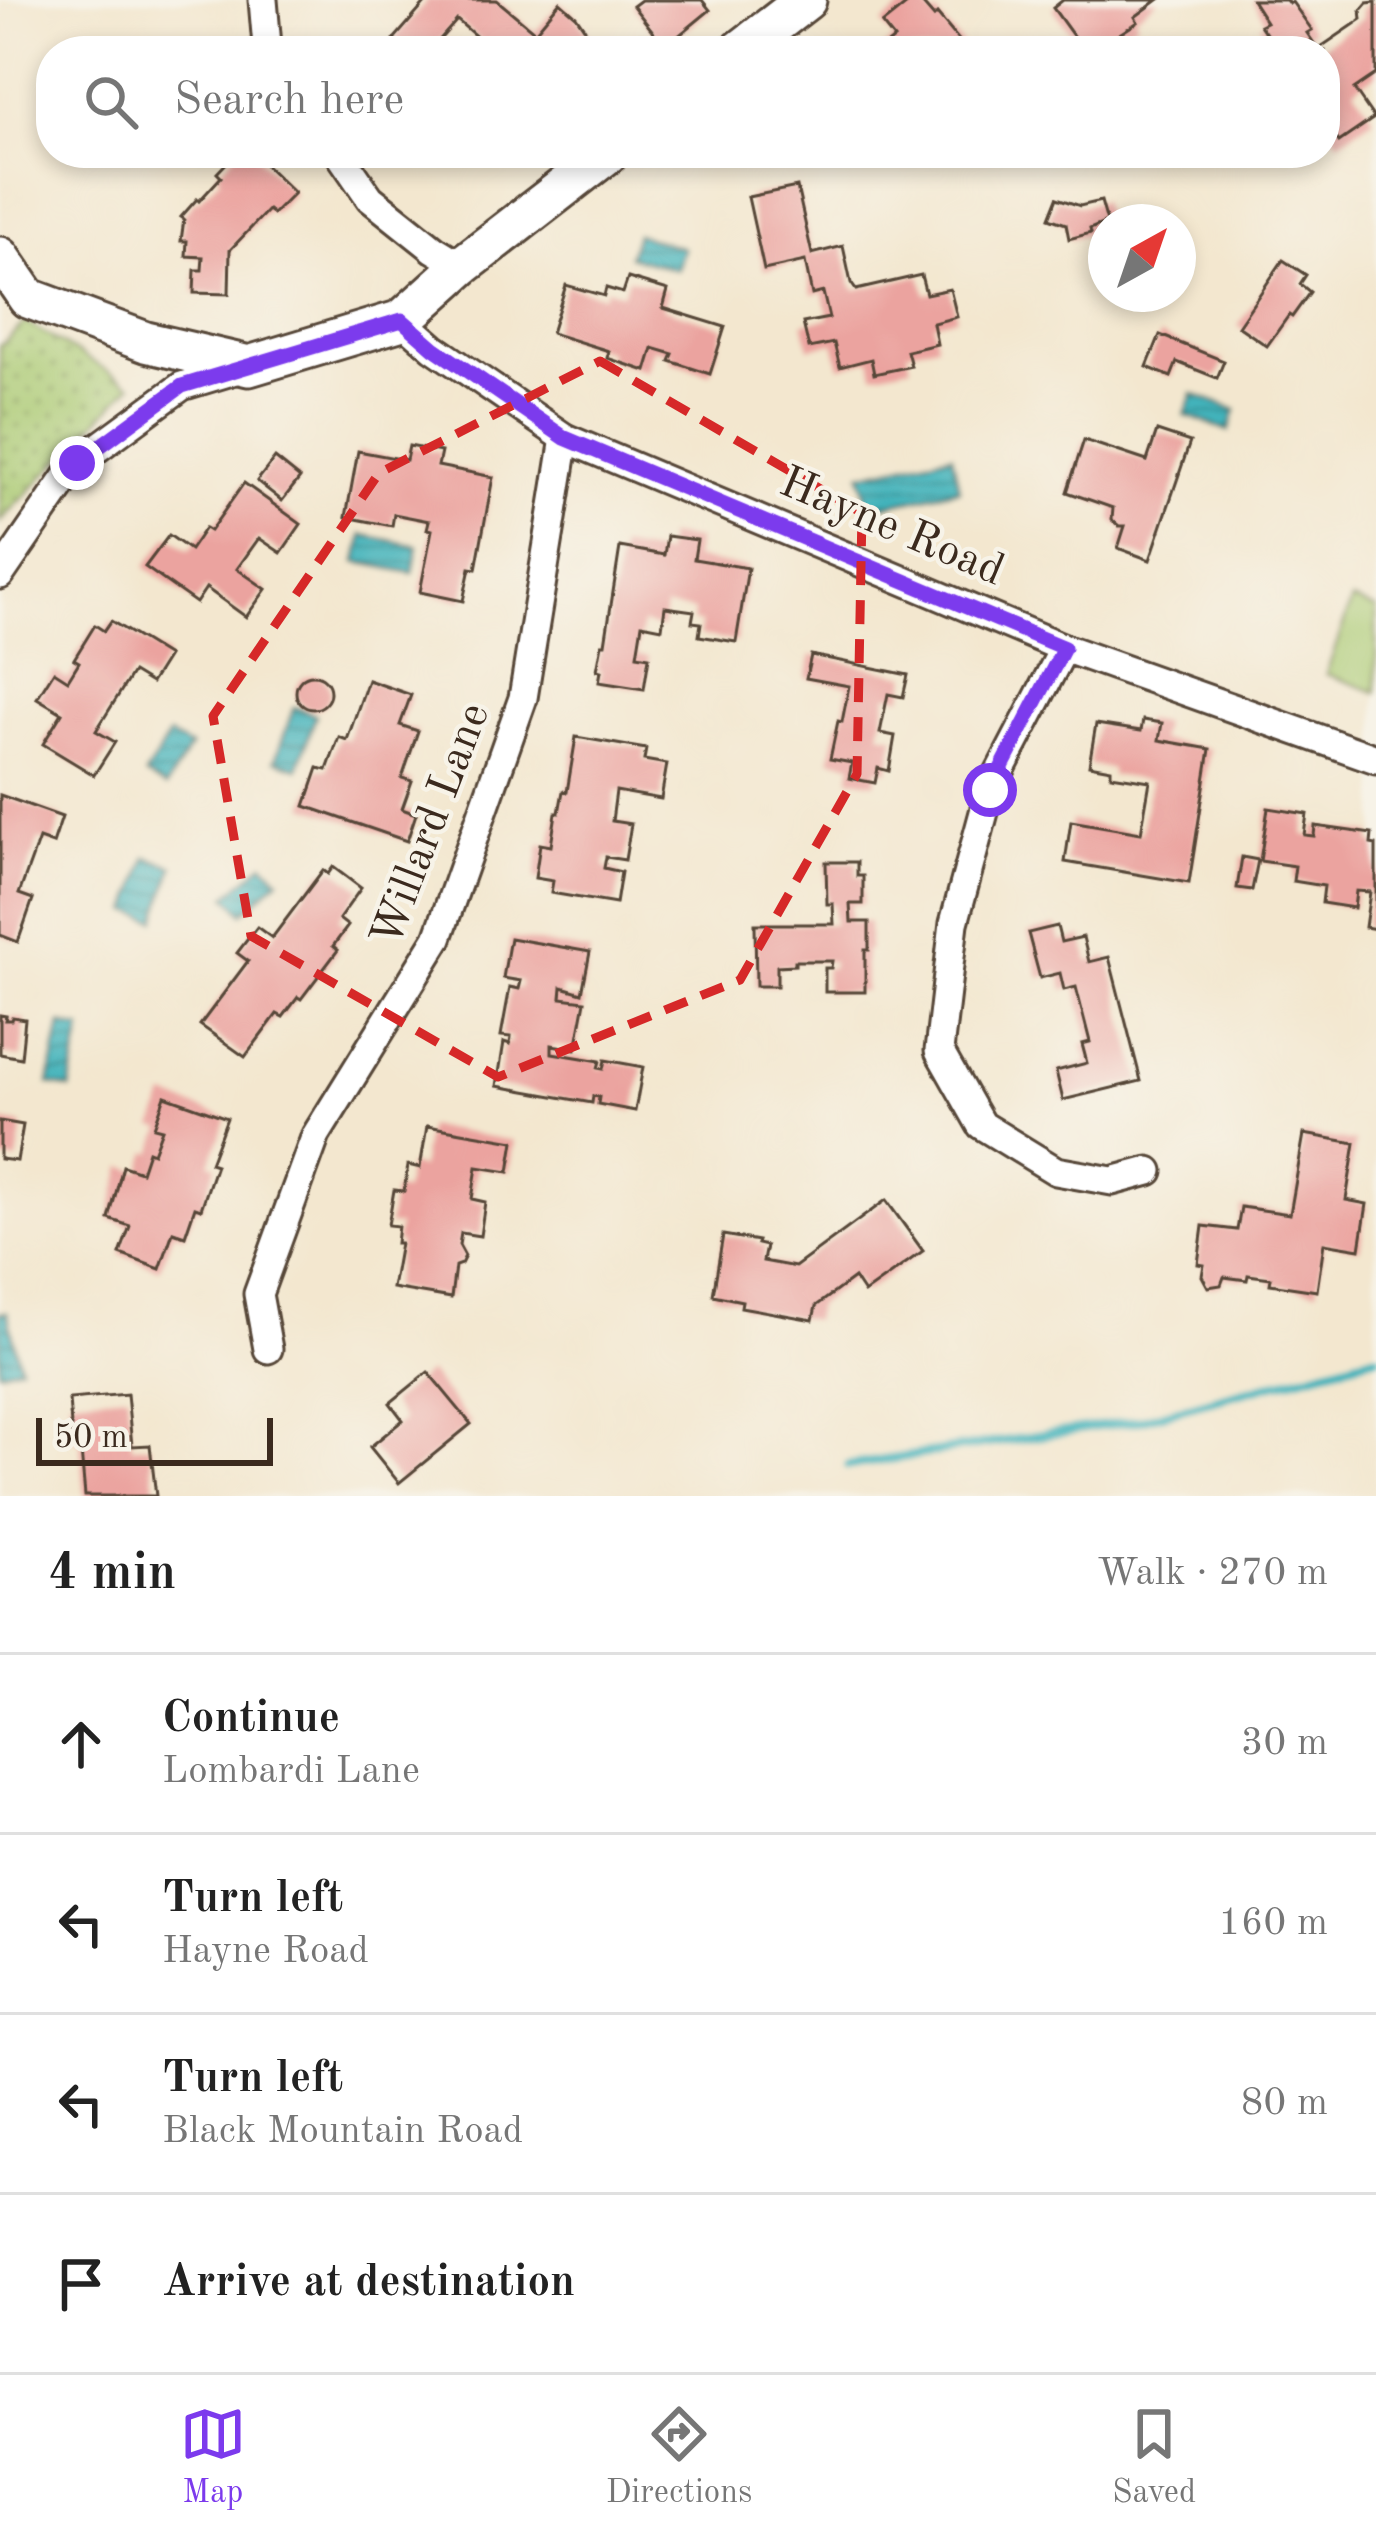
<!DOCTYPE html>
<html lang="en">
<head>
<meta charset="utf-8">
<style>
	:root { --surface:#fff; --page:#f6f6f6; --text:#222; --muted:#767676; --line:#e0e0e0; --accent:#7c3aed }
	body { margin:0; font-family:"Old Standard TT",serif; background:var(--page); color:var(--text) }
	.compass { position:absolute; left:1088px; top:204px; width:108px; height:108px; border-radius:50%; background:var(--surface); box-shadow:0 6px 18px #0003; rotate:40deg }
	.scale { position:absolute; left:36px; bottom:30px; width:237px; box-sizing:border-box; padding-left:12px; border:6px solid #3b2a1e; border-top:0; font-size:33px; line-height:42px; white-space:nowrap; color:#3b2a1e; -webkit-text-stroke:9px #f7f3e8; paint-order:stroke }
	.stop { position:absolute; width:36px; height:36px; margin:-27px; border:9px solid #7c3aed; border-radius:50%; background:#fff }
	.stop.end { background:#7c3aed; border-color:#fff; box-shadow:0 3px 12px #0008 }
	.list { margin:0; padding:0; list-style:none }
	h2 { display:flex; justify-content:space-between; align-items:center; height:156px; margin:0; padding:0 48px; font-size:51px }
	h2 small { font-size:39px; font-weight:400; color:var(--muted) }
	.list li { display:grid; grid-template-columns:78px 1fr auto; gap:36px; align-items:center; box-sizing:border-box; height:180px; padding:0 48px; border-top:3px solid var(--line) }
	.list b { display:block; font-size:45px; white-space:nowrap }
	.list p { margin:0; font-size:39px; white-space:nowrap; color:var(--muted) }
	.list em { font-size:39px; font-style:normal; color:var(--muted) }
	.icon { flex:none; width:66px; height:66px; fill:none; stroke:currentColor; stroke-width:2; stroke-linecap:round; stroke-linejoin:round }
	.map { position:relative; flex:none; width:1376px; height:1496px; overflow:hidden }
	.search { position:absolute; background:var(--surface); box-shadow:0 6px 18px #0003; left:36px; right:36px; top:36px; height:132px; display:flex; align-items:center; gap:30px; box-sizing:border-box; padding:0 42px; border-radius:48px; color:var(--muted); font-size:45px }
	.sheet { height:876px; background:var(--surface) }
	nav { display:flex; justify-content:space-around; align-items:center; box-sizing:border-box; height:168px; border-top:3px solid var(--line); background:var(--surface); font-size:33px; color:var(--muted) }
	nav a { display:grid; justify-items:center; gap:6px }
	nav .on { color:var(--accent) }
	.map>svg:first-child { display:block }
</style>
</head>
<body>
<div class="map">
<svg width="1376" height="1496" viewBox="0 0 1376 1496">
	<defs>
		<pattern id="park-dots" width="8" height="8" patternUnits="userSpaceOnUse" patternTransform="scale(3)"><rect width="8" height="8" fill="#a9c971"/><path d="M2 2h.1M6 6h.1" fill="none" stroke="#8ba35c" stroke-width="1.8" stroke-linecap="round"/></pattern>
		<pattern id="water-rules" width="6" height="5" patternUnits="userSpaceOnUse" patternTransform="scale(3)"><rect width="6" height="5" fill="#43b3bb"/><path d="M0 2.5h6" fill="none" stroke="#399297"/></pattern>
	</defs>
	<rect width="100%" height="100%" fill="#f7f3e8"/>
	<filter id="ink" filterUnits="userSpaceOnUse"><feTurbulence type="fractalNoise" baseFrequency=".00833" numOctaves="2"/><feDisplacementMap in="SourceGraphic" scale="24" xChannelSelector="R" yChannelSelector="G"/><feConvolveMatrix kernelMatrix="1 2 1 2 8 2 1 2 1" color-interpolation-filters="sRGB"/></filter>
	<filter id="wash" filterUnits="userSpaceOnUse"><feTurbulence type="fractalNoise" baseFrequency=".004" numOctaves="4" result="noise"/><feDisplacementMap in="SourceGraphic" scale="48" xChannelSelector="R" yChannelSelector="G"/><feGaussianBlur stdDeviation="2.7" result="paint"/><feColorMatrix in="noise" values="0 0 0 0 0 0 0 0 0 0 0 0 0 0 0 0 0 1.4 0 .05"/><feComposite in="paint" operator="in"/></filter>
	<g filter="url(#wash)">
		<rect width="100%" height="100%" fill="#f3e7cf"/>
		<polygon fill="#a9c971" stroke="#727a48" stroke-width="3" points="1352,600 1376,609 1376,692 1326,674"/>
		<polygon fill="url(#park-dots)" stroke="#727a48" stroke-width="3" points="25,322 132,385 0,522 0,346"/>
		<g fill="url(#water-rules)" stroke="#3f6e6c" stroke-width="3">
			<polygon points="636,234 683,248 677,270 629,256"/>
			<polygon points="1193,394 1236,410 1229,431 1185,415"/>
			<polygon points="952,454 959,489 869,509 861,474"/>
			<polygon points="363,535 418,546 413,573 357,562"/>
			<polygon points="294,707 316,715 298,768 275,760"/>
			<polygon points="169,735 190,747 166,787 145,775"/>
			<polygon points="147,857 174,866 156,920 129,911"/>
			<polygon points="264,863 279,879 243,913 227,896"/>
			<polygon points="61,1024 82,1029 70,1089 49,1084"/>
			<polygon points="7,1312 20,1366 0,1371 0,1313"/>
		</g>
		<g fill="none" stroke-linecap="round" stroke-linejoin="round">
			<polyline stroke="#43b3bb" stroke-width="9" points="848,1466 1139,1420 1376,1356"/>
		</g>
		<g id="blocks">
			<g fill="#eba39f">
				<polygon points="428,0 497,0 535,32 560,2 576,16 600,51 493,51 457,20 435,45 438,48 436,51 408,51 394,39"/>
				<polygon points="641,0 702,0 710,10 665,47 633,6"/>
				<polygon points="912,0 919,0 934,17 937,14 968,51 879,51 894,39 882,24"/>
				<polygon points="1063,0 1158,0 1135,17 1138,22 1093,51 1084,51 1053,8"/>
				<polygon points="1252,0 1286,0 1289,4 1292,2 1312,30 1307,33 1318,49 1362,19 1361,10 1367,3 1376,2 1376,74 1354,89 1374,118 1339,142 1325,121 1325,51 1278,51 1260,25 1266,22"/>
				<polygon points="236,153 253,153 294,193 273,214 268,210 230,250 229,294 194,293 195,270 202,270 203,257 186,256 187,241 181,241 184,219 181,217 197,199 199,201 221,177 217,173"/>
				<polygon points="797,187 812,254 843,246 851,283 856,290 921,275 926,294 950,289 957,317 933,323 937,344 907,351 911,366 874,374 871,359 840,367 834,343 809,348 803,323 829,318 823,292 812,295 805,261 764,270 748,197"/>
				<polygon points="1057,198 1080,206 1101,201 1107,222 1090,229 1091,233 1069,239 1066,224 1049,218"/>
				<polygon points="1283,260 1306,275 1300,284 1310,292 1292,317 1289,315 1267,346 1238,326"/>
				<polygon points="628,278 668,290 663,308 725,327 710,374 670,361 673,354 653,348 646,371 607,358 609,351 551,333 566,285 604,296 606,288 623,293"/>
				<polygon points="1160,335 1224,361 1217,378 1177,362 1171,377 1147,367"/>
				<polygon points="1157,431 1190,442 1150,560 1118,548 1125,526 1119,526 1112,520 1113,508 1067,492 1084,440 1147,461"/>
				<polygon points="409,446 441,452 438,466 493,477 476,569 470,568 463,601 420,592 432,530 427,529 429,521 394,514 392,526 346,517 358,451 406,460"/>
				<polygon points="275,458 300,478 282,501 257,481"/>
				<polygon points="244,483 301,524 281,553 259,538 237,569 266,589 246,617 206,588 196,603 145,567 169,535 190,550 205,528 210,531"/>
				<polygon points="667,536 697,540 694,559 748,568 736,642 699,636 701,623 692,622 694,611 665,607 662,628 642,624 637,655 649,657 644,689 599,682 601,671 597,670 602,644 605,644 620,547 664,555"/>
				<polygon points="111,621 168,656 151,683 133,672 96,731 115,742 94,775 43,744 62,713 37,698 54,671 68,680 79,662 74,659 95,625 104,631"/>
				<polygon points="811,655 908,675 903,697 888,694 880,733 895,736 889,771 878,768 875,783 849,778 852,763 830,759 838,721 842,722 849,686 806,678"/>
				<circle cx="313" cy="692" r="17"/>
				<polygon points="368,680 411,695 400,725 418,731 402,778 412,781 402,809 416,814 407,841 305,806 318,768 327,770 339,737 347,740"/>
				<polygon points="1143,720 1162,723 1159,740 1210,749 1189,883 1065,862 1071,821 1141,833 1150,781 1111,775 1111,769 1089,765 1096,724 1141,731"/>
				<polygon points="576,737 646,749 644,760 667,764 661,799 616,791 612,821 631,824 625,860 606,857 604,868 621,872 616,904 551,893 553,881 535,878 540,844 551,846 556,813 559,813 563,791 567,792"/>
				<polygon points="0,795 62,817 53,844 39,839 19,894 33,899 18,942 0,935"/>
				<polygon points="1268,808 1307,814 1304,835 1314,836 1315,826 1372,834 1371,844 1376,845 1376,929 1365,927 1370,892 1356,891 1354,908 1322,903 1324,886 1293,881 1295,866 1260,861"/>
				<polygon points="1242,857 1258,860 1252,890 1237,888"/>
				<polygon points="826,862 857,862 857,876 863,876 863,904 850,904 851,922 869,922 869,950 865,950 865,992 825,992 825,968 831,968 832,961 795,961 795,965 777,966 777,986 756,986 755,924 834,924 833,904 827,904"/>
				<polygon points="333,867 361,888 339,919 348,926 333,946 338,950 301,999 298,997 283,1017 277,1014 245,1057 200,1025 248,961 237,953 257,927 272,938 323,870 328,874"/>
				<polygon points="1057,926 1061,942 1083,937 1089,962 1109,957 1141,1081 1063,1100 1056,1071 1087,1063 1082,1044 1090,1042 1076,987 1064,990 1060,973 1040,978 1028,933"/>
				<polygon points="510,938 590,952 582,993 562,987 561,998 585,1001 576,1049 552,1045 552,1053 600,1061 598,1068 603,1069 605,1060 643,1067 635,1111 598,1104 599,1097 593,1096 592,1103 497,1086 504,1042 510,1044 511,1037 501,1036 510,987 519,989 521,981 503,978"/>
				<polygon points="0,1015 6,1016 5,1020 11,1020 12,1017 25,1019 21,1058 0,1054"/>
				<polygon points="165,1096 227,1118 210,1163 216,1165 201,1209 195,1207 185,1236 173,1232 160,1269 120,1254 130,1226 109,1219 123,1166 141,1172 148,1151 153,1153 162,1129 154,1127"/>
				<polygon points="0,1121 23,1125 17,1161 0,1159"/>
				<polygon points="427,1126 514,1141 509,1172 477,1167 472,1199 485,1202 480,1236 461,1233 459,1245 465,1256 461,1264 455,1266 451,1298 392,1288 400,1243 396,1243 398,1226 388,1225 394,1190 404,1191 408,1165 420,1168"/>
				<polygon points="1304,1134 1355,1143 1346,1200 1367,1204 1360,1249 1324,1243 1317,1291 1270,1284 1271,1278 1248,1275 1247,1280 1224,1277 1221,1285 1208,1287 1202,1276 1204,1265 1198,1264 1203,1226 1237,1230 1241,1207 1290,1214"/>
				<polygon points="886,1200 923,1251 864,1293 854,1278 816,1306 813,1320 741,1307 742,1301 713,1295 723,1235 758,1241 757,1244 766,1246 763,1261 795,1267"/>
				<polygon points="428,1372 471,1424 399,1483 370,1447 403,1420 390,1403"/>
				<polygon points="127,1394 132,1446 150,1445 156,1496 85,1496 80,1439 72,1439 69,1399"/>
			</g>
		</g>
	</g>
	<g filter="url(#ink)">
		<use href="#blocks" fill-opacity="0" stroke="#574639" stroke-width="3"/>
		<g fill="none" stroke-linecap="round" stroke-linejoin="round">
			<g stroke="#574639" stroke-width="33">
				<g id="street">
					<polyline points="263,0 267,46 270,51"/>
					<polyline points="339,153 370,198 434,249 462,266"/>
					<polyline points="402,320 434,348 565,438 1064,648 1376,759"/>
					<polyline points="0,575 77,463 182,386 245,367"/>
					<polyline points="1064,648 990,790 954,923 939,1051 981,1125 1056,1171 1112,1181 1149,1171"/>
					<polyline points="268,1349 258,1294 316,1135 438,938 523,698 565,438"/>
				</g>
			</g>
			<g stroke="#574639" stroke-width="45">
				<g id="secondary">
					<polyline points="740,51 806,0"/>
					<polyline points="0,257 28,298 146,342 249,366 402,320 462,266 608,153"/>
				</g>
			</g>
			<use href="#street" stroke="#fff" stroke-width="27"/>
			<use href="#secondary" stroke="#fff" stroke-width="39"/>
		</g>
	</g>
	<g fill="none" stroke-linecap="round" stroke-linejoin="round" filter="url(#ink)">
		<polyline stroke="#7c3aed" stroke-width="15" points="77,463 182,386 402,320 434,348 565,438 1064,648 990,790"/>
	</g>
	<path fill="none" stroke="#d62828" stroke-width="9" stroke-dasharray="24 15" stroke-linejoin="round" d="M600,361L862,513L857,774L740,980L498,1077L251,936L213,716L379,473Z"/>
	<g text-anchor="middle" stroke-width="9" stroke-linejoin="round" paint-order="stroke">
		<g font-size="45" fill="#3b2a1e" stroke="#f7f3e8">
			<text transform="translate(893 524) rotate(23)" y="16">Hayne Road</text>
			<text transform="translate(428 824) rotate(-69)" y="16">Willard Lane</text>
		</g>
	</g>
</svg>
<svg class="compass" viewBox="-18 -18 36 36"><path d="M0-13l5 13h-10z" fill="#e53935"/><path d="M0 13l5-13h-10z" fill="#767676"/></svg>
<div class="scale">50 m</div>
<div class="stop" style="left:990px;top:790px"></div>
<div class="stop end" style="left:77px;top:463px"></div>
<div class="search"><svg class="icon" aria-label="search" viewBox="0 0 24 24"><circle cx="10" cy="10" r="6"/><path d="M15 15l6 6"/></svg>Search here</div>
</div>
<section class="sheet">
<h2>4 min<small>Walk · 270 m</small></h2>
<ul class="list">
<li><svg class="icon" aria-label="ahead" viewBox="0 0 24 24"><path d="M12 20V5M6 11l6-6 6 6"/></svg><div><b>Continue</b><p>Lombardi Lane</p></div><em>30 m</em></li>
<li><svg class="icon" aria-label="left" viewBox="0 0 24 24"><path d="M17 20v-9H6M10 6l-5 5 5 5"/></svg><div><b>Turn left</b><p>Hayne Road</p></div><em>160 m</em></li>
<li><svg class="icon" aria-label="left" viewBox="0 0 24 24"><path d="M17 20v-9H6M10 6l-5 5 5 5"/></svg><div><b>Turn left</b><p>Black Mountain Road</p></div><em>80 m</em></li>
<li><svg class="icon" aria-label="arrive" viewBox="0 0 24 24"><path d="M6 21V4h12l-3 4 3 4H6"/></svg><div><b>Arrive at destination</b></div></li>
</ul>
</section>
<nav>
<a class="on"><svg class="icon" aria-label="map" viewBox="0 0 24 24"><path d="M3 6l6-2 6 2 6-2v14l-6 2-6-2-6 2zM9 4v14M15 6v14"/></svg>Map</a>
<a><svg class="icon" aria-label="directions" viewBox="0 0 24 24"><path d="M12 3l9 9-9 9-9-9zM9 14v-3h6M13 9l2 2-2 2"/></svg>Directions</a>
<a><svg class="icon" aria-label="saved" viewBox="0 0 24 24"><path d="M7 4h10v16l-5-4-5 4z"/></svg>Saved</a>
</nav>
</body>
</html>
